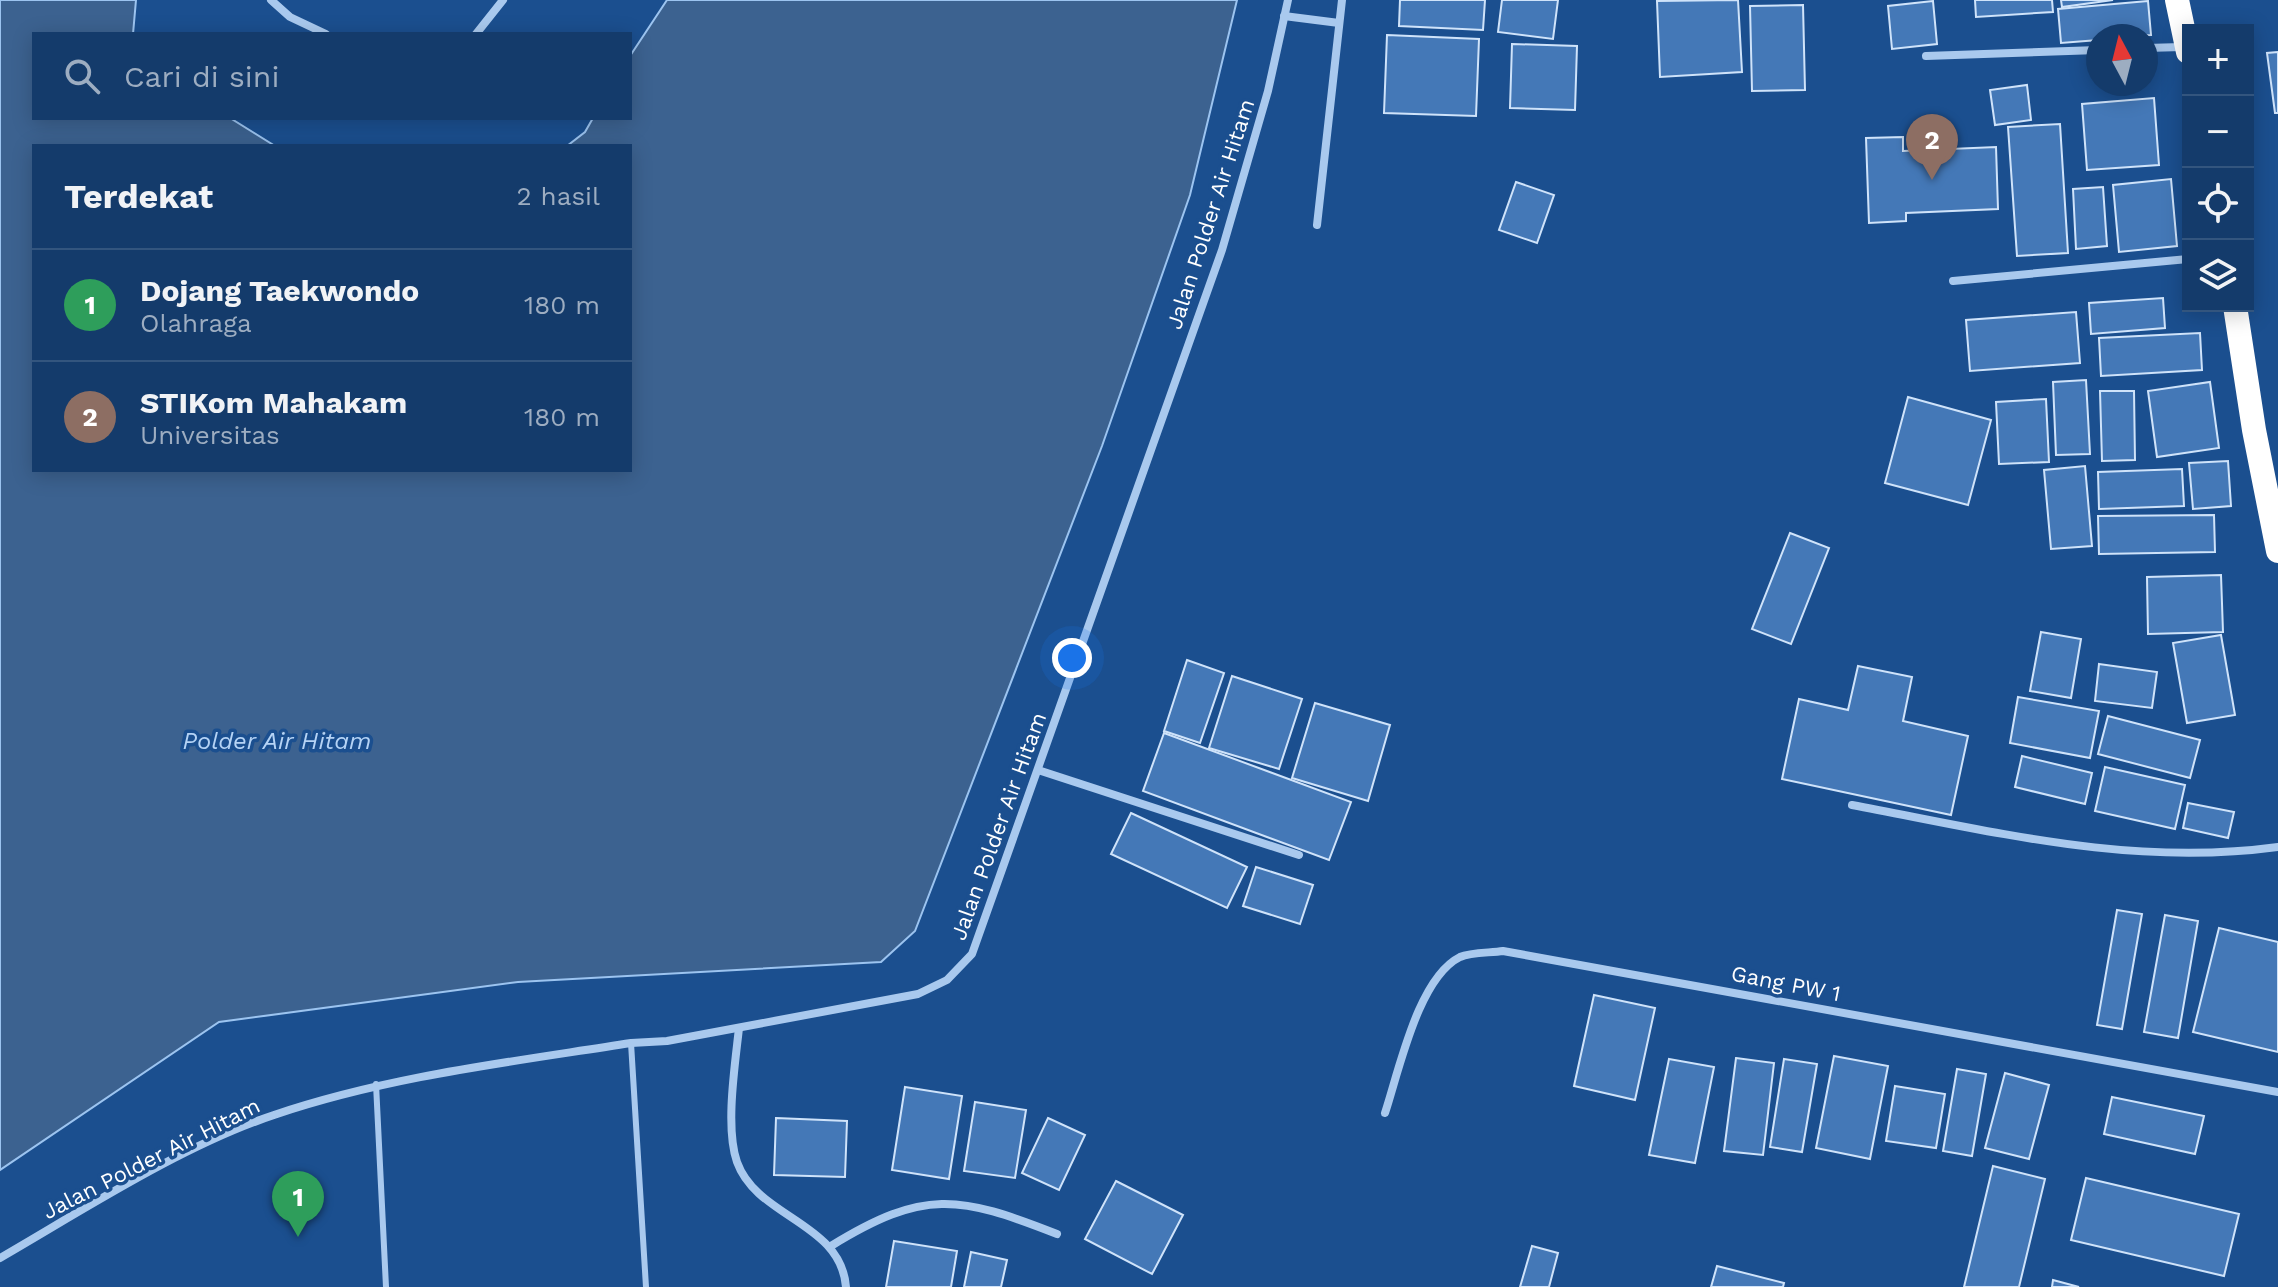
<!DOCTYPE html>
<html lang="id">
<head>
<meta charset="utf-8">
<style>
	:root { --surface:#143b6b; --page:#1d4271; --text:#f1f3f6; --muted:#9dadc1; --line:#33557e; --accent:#ffd166 }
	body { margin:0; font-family:"Work Sans",sans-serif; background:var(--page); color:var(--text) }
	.controls { position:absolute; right:24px; top:24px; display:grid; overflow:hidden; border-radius:0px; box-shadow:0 4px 20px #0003 }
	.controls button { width:72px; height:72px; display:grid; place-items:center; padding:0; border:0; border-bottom:2px solid var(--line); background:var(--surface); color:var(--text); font:40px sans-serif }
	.compass { position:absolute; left:2086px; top:24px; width:72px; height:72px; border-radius:50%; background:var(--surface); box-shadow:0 4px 20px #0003; rotate:353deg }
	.you { position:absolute; left:1072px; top:658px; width:28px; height:28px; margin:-20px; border:6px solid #fff; border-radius:50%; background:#1a73e8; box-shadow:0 0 0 12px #1a73e833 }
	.badge { display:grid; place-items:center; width:52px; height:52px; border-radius:50%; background:var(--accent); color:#fff; font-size:26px; font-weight:700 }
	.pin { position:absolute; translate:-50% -66px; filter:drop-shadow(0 2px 4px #0008) }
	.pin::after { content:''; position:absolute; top:42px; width:28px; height:24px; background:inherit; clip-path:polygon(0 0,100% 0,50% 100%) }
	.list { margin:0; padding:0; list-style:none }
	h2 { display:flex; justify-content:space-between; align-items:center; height:104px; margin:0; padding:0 32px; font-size:34px }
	h2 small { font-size:26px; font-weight:400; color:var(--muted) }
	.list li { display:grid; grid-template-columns:52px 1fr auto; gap:24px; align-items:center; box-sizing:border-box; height:112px; padding:0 32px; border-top:2px solid var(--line) }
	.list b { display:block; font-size:30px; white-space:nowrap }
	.list p { margin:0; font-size:26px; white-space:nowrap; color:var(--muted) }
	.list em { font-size:26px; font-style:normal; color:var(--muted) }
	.icon { flex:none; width:44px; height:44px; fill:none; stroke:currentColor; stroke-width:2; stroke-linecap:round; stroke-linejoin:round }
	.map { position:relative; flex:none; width:2278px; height:1287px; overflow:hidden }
	.search { position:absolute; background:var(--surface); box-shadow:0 4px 20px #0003; left:32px; top:32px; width:600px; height:88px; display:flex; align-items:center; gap:20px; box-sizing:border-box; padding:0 28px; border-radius:0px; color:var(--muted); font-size:30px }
	.panel { position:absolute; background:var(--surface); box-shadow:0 4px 20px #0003; left:32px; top:144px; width:600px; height:328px; border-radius:0px }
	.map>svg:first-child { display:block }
</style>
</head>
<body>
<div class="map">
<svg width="2278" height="1287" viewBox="0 0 2278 1287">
	<rect width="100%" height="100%" fill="#1b4f8f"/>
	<polygon fill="#3c6290" stroke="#9cc4f0" stroke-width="2" points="0,0 136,0 133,34 34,34 34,118 230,118 275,146 34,146 34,470 630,470 630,146 567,146 585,132 593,118 630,118 630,56 667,0 1237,0 1190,195 1102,446 915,931 881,962 518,982 219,1022 0,1170"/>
	<g fill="#4478b7" stroke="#cfe3fa" stroke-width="2">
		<polygon points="1400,0 1485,0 1483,30 1399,26"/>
		<polygon points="1502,0 1558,0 1553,39 1498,32"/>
		<polygon points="1738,0 1742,72 1660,77 1657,1"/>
		<polygon points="1975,0 2052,0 2053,12 1976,17"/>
		<polygon points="2061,0 2113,0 2062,7"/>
		<polygon points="1933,1 1937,44 1892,49 1888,6"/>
		<polygon points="2148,1 2151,35 2098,36 2098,40 2061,43 2058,9"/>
		<polygon points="1803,5 1805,90 1752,91 1750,6"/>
		<polygon points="1387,35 1479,39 1476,116 1384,113"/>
		<polygon points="1512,44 1577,46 1575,110 1510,108"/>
		<polygon points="2278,52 2278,113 2275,113 2267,53"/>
		<polygon points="2027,85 2031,120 1995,125 1990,90"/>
		<polygon points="2154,98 2159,165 2087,170 2082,104"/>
		<polygon points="2060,124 2068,253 2017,256 2008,127"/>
		<polygon points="1903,137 1903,151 1996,147 1998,209 1906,213 1906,221 1869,223 1866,138"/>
		<polygon points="2171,179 2177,246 2119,252 2113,185"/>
		<polygon points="1516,182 1554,195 1537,243 1499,230"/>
		<polygon points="2103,187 2107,246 2076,249 2073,189"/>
		<polygon points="2163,298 2165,328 2091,334 2089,303"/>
		<polygon points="2076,312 2080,363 1970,371 1966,320"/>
		<polygon points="2200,333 2202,370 2101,376 2099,338"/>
		<polygon points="2086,380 2090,454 2056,455 2053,382"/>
		<polygon points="2210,382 2219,448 2157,457 2148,391"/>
		<polygon points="2100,391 2134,391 2135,460 2102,461"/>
		<polygon points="1908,397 1991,420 1968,505 1885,483"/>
		<polygon points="2046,399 2049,462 1999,464 1996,402"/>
		<polygon points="2228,461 2231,506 2193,509 2189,463"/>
		<polygon points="2085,466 2092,546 2051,549 2044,470"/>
		<polygon points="2182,469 2184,506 2099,509 2098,472"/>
		<polygon points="2214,515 2215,552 2099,554 2098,516"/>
		<polygon points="1790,533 1829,548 1791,644 1752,629"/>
		<polygon points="2221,575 2223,632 2148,634 2147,577"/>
		<polygon points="2041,632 2081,639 2071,698 2030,691"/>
		<polygon points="2221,635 2235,715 2187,723 2173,643"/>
		<polygon points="1187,660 1224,673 1200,743 1164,731"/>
		<polygon points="2099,664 2157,672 2152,708 2095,701"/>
		<polygon points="1858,666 1912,677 1903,721 1968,736 1951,815 1782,779 1799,699 1848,710"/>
		<polygon points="1232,676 1302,699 1279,769 1209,748"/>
		<polygon points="2018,697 2099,711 2090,758 2010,743"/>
		<polygon points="1315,703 1390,725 1368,801 1292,778"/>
		<polygon points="2108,716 2200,740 2190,778 2098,754"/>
		<polygon points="1164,733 1351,802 1329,860 1143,791"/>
		<polygon points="2022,756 2092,773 2085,804 2015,787"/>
		<polygon points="2105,767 2185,785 2175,829 2095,811"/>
		<polygon points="2188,803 2234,812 2228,838 2183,828"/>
		<polygon points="1131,813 1247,867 1227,908 1111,854"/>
		<polygon points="1256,867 1313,885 1300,924 1243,906"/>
		<polygon points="2117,910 2142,914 2122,1029 2097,1025"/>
		<polygon points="2165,915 2198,921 2178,1038 2144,1032"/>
		<polygon points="2219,928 2278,942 2278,1052 2193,1032"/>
		<polygon points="1594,995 1655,1008 1635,1100 1574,1086"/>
		<polygon points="1834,1056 1888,1066 1870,1159 1816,1148"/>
		<polygon points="1736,1058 1774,1063 1763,1155 1724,1151"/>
		<polygon points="1669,1059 1714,1067 1695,1163 1649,1155"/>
		<polygon points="1784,1059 1817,1064 1802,1152 1770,1147"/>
		<polygon points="1957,1069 1986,1074 1972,1156 1943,1151"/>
		<polygon points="2005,1073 2049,1085 2029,1159 1985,1148"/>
		<polygon points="1895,1086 1945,1094 1936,1148 1886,1141"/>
		<polygon points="905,1087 962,1096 949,1179 892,1170"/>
		<polygon points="2112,1097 2204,1116 2195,1154 2104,1134"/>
		<polygon points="975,1102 1026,1110 1015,1178 964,1171"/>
		<polygon points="776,1118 847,1121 845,1177 774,1175"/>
		<polygon points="1048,1118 1085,1135 1059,1190 1022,1173"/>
		<polygon points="1993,1166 2045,1179 2019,1287 1964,1287"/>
		<polygon points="2086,1178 2239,1214 2224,1276 2071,1240"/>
		<polygon points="1116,1181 1183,1215 1152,1274 1085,1239"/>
		<polygon points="894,1241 957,1251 951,1287 886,1287"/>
		<polygon points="1532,1246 1558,1253 1549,1287 1520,1287"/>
		<polygon points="971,1252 1007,1260 1001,1287 964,1287"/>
		<polygon points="1717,1266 1784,1283 1783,1287 1711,1287"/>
		<polygon points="2053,1280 2079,1287 2052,1287"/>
	</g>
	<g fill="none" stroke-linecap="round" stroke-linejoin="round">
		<g stroke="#a9c9ee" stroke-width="6">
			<polyline points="631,1043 646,1287"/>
			<polyline points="376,1084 386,1287"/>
		</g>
		<g stroke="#a9c9ee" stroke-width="8">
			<polyline points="271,0 290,17 326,34"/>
			<polyline points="1284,16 1339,23"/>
			<polyline points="476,34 503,0"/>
			<polyline points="2146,48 2182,47"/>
			<polyline points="1926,56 2098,50"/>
			<polyline points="1317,225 1342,0"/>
			<polyline points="1953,281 2188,259"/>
			<polyline points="1038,770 1299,855"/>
			<path d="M1852,805C1996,832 2132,867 2278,847"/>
			<path d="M739,1028C735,1065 725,1128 737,1162C757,1218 841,1222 846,1287"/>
			<path d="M1385,1113C1399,1071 1418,978 1460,957C1471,952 1491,953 1503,951L2278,1092"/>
			<path d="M831,1246C924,1189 958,1195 1057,1234"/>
			<path d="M0,1258C83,1210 183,1145 274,1115C389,1076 511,1062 631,1043L667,1041L918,994L947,980L972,954L1222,250L1268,91L1288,0"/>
		</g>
		<g stroke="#fff" stroke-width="24">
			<polyline points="2177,0 2188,52"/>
			<polyline points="2235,306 2254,430 2278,551"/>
		</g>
	</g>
	<g text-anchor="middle" stroke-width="7" stroke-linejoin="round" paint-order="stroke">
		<g font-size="22" fill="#fff" stroke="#1b4f8f">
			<text transform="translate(1210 214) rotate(-72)" y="8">Jalan Polder Air Hitam</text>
			<text transform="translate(998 826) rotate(-70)" y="8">Jalan Polder Air Hitam</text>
			<text transform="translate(1786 983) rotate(11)" y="8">Gang PW 1</text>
			<text transform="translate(151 1158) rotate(-27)" y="8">Jalan Polder Air Hitam</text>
		</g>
		<g font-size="24" font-style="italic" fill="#b5d3f5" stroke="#1b4f8f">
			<text x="277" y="749">Polder Air Hitam</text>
		</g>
	</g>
</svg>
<div class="controls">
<button>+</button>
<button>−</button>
<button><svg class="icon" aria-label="locate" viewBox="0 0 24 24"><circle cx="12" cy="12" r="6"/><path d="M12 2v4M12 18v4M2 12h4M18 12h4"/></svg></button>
<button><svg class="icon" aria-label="layers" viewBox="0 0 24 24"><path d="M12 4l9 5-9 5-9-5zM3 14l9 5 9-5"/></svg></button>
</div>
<svg class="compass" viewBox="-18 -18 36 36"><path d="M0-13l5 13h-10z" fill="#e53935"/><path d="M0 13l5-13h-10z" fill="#9dadc1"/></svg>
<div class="you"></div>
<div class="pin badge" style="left:298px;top:1237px;background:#2e9e5b">1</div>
<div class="pin badge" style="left:1932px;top:180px;background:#8d6e63">2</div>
<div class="search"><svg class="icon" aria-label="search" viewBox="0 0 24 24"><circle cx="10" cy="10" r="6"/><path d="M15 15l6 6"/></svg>Cari di sini</div>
<section class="panel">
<h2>Terdekat<small>2 hasil</small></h2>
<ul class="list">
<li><span class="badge" style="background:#2e9e5b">1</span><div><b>Dojang Taekwondo</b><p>Olahraga</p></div><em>180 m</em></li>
<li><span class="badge" style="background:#8d6e63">2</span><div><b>STIKom Mahakam</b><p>Universitas</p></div><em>180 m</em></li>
</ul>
</section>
</div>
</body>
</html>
